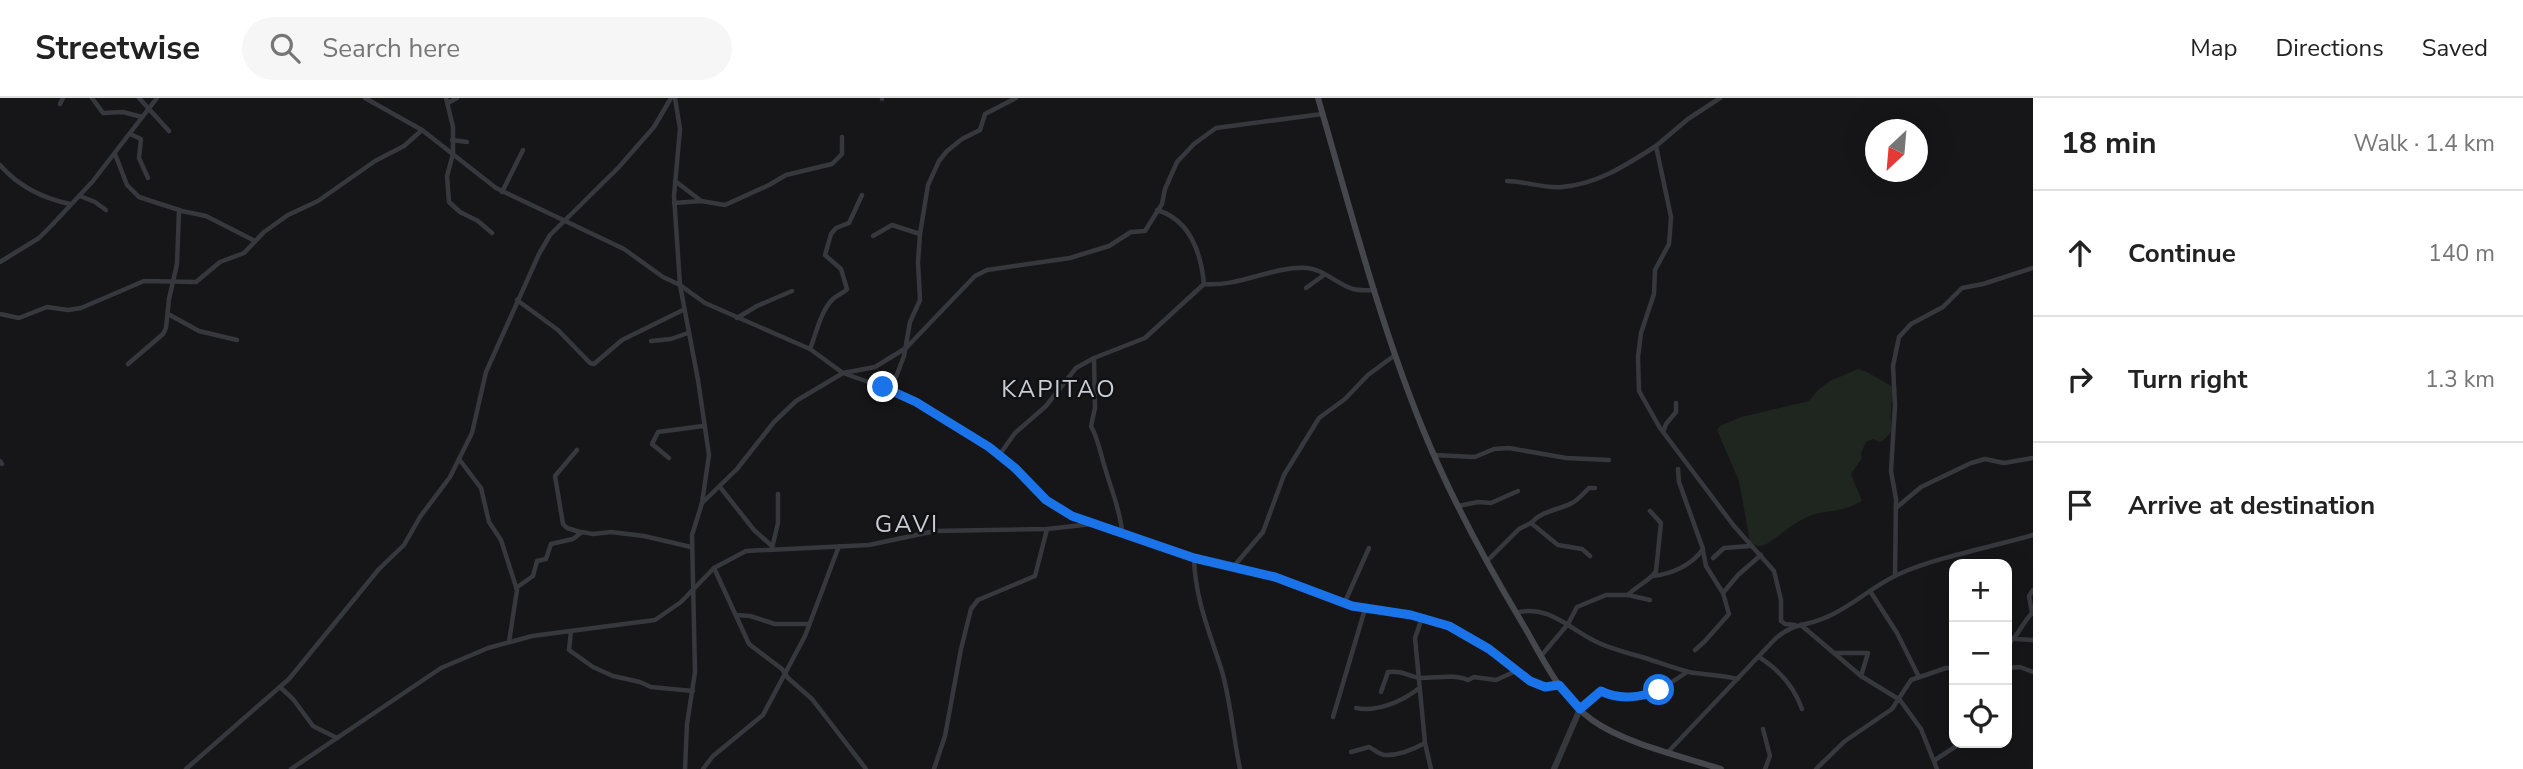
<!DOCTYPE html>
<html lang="en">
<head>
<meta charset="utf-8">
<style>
	:root { --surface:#fff; --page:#f6f6f6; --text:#222; --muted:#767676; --line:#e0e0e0 }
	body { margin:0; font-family:"Nunito Sans",sans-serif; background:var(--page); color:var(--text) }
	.controls { position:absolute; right:21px; bottom:21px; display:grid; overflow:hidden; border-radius:14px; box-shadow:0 7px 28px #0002 }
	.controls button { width:63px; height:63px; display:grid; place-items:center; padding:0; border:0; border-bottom:2px solid var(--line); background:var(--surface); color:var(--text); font:35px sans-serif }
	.compass { position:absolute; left:1865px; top:21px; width:63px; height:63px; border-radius:50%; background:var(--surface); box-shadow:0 7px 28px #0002; rotate:206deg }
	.stop { position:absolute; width:21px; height:21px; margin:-16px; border:5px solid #1a73e8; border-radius:50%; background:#fff }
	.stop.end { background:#1a73e8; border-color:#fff; box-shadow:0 2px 7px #0008 }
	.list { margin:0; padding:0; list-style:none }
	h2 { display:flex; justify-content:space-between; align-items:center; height:91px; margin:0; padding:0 28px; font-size:30px }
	h2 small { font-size:23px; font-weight:400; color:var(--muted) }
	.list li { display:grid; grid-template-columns:46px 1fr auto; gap:21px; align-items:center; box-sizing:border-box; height:126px; padding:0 28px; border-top:2px solid var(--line) }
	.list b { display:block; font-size:26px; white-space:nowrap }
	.list em { font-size:23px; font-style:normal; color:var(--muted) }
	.icon { flex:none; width:38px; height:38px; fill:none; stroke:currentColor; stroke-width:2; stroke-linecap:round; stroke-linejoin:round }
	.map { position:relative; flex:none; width:2033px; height:671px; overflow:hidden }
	header { display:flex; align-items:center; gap:42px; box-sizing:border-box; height:98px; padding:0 35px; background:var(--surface); border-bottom:2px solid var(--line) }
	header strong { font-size:33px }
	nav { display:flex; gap:38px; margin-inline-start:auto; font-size:24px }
	.search { width:490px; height:63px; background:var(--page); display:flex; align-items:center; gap:18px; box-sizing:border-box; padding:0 24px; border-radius:38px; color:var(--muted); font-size:26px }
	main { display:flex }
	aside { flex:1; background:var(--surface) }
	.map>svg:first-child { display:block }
</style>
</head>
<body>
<header>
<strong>Streetwise</strong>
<div class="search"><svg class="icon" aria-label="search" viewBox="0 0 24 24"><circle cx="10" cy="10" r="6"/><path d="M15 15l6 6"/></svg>Search here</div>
<nav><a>Map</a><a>Directions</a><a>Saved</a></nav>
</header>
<main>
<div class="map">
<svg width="2033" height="671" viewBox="0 0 2033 671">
	<rect width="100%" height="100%" fill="#161618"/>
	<path fill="#1e261f" d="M1858,271L1867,274L1893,289C1893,298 1891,305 1891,313C1889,329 1898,333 1880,344L1873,341L1866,344L1861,355L1862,360L1851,376L1862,403C1844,412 1843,411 1825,414C1803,417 1788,431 1771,443C1763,449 1758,450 1750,444L1739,383L1717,332L1720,328L1741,319L1809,303L1818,292L1830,283Z"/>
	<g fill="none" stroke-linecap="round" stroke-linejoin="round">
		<g stroke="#37383d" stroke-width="4.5">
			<polyline points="92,0 103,15 123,14 142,19"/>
			<polyline points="139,0 169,33"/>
			<polyline points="365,0 422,32 496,90 624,151 663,179 680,187 705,205 810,251 843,275 891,292 916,304 989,349 1057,410 1090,425"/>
			<polyline points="446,0 453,29 453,56 447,78 449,104 460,114 478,123 492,135"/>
			<polyline points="675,0 680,31 674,98 680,187 698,282 709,357 702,405 692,437 695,574 687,626 685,671"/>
			<polyline points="1720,0 1688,21 1656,48 1671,119 1670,134 1669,146 1655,172 1654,196 1641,235 1638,259 1639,293 1660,330 1734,428 1774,473 1781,502 1781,523 1785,526 1795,527"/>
			<polyline points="882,1 882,0"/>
			<polyline points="448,5 457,0"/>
			<polyline points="60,6 63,0"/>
			<polyline points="130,36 141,41 139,60 148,80"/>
			<polyline points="452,42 467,44"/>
			<polyline points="115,56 127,87 139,99 182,113 206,118 255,143"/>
			<path d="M0,67C19,89 42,100 70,106"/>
			<polyline points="675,83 700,102"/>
			<path d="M1507,83C1525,83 1544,91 1562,89C1598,86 1626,67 1656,48"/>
			<polyline points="502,94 523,52"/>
			<polyline points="80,98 95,104 106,112"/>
			<polyline points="674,105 701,103 725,107 769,87 786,77 832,66 842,56 842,39"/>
			<path d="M1157,112C1191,122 1201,155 1204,186"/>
			<polyline points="873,138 892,127 920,136"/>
			<polyline points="0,164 39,140 52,127 93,83 157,0"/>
			<polyline points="1306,190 1324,177"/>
			<polyline points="517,202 558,232 590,265 594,266 622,242 683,212"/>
			<polyline points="0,216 19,220 47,209 68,212 81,210 144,183 196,184 220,164 244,155 264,134 288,117 318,103 375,63 404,48 422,32"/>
			<polyline points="168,216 199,233 237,242"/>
			<polyline points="737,220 757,208 792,193"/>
			<polyline points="651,243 671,241 688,235"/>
			<path d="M810,251C816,236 821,212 833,201C838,196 843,196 847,191L841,171L825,157L831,136L836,130L849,125L862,97"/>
			<path d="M1094,260L1095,310L1091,328C1099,343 1100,354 1105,370C1111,391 1120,411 1122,433"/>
			<polyline points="128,266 163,236 166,230 169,201 177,166 179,112"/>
			<polyline points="891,292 904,258 910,224 920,202 918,164 920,136 928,87 939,63 947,53 962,41 980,32 985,16 1016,0"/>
			<polyline points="1663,334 1666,326 1676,314 1676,305"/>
			<polyline points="577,352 555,378 563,426 567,430 580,434"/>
			<path d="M1000,356L1015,335L1046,308L1076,270L1094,260L1145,240L1204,186C1241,189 1271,168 1307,170C1323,171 1337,186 1353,191C1360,193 1367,192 1375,192"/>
			<polyline points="1434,357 1475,359 1494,351 1509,350 1566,360 1609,362"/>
			<polyline points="669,360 652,346 658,334 703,328"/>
			<polyline points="459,361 481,390 489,424 501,442 517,492 509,544"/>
			<polyline points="0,363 2,366"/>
			<polyline points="720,389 754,432 772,448"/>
			<polyline points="702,405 737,371 774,324 796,303 843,275 875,269 906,250 975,178 987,172 1070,160 1109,148 1131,134 1145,133 1162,106 1165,91 1177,64 1194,46 1216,30 1322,16"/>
			<polyline points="1458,408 1478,404 1491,405 1518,393"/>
			<polyline points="1896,410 1921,389 1971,365 1985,361 2004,365 2033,360"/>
			<path d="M1531,425C1543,412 1559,412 1572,405C1577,403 1585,394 1589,390H1595"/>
			<polyline points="772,450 778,425 778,396"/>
			<polyline points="1703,453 1706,468 1723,495"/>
			<path d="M1194,460C1195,500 1209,533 1221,570C1231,603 1233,638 1240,671"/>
			<polyline points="1713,460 1724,450 1750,448"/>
			<polyline points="1488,462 1519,431 1531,425 1558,447 1582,451 1590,458"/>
			<polyline points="1234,468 1263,434 1284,377 1319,320 1345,301 1368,277 1395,257"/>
			<polyline points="714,470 749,546 782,571 788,580 812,601 866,671"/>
			<path d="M1653,478C1672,476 1692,467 1703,451L1679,384L1678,371"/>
			<polyline points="1895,478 1896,401 1891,373 1895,307 1893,268 1899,239 1911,226 1943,209 1962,190 1983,186 2033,170"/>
			<polyline points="516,490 533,478 537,463 546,461 551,446 573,441 582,434 593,436 611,434 644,438 691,449"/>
			<polyline points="1870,493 1897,535 1919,579"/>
			<path d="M1628,497C1636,488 1650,483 1656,473L1661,425L1650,413"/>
			<polyline points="1344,506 1369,450"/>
			<path d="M1516,515C1545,506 1567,528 1591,541C1607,550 1624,554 1642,559C1658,564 1673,570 1689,574C1705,577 1721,577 1738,581"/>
			<polyline points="736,517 750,518 775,526 809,526"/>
			<polyline points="1422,520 1415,540 1425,645 1431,671"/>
			<polyline points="1801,527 1861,578 1900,602 1921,631 1937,671"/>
			<polyline points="571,533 569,552 593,569 613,578 640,584 651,589 693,593"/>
			<polyline points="2015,541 2033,542"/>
			<path d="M2007,547C2018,539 2022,525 2032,515L2029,498L2033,492"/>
			<polyline points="1695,552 1705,543 1729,516 1723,495 1738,477 1761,457"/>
			<polyline points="1835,555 1868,555 1861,578"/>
			<polyline points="1541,558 1568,526 1577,509 1606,497 1628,497 1650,502"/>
			<path d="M1759,559C1778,571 1794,588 1802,611"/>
			<polyline points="2007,570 2020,569 2033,574"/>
			<polyline points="280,589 293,601 313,628 337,640"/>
			<path d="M1381,594L1388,574C1405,572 1408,579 1421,580C1437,580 1454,576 1468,582L1474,579L1496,582L1516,573"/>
			<path d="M1356,610C1377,614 1401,604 1418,591"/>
			<path d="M1580,611L1601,593C1631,608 1662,592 1687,574"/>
			<polyline points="1333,619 1365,511"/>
			<polyline points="1763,631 1770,658 1765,671"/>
			<path d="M1351,654L1369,649C1374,651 1378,656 1384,657C1397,658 1414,651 1425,645"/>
			<path d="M1668,654L1776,540C1797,523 1807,529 1829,518C1854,507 1874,487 1899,476C1940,458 1989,450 2033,437"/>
			<polyline points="1935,662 1961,645"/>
			<polyline points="186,671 289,581 379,471 404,447 420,419 450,379 472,335 486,274 539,156 550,137 618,70 654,29 671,0"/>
			<polyline points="291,671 441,570 488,550 532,538 655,522 681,504 714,470 746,453 869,447 935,433 1047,431 1092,426 1122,433 1194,460 1275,479 1352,508 1411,517 1449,528 1489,551 1530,583 1545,589 1559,587"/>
			<polyline points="703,671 713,658 763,617 805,538 839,448"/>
			<polyline points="934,671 945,638 961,551 971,511 978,502 1035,478 1047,431"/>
			<polyline points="1816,671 1845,643 1892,611 1911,582 1946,570 1954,570"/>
		</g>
		<polyline stroke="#37383d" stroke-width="6" points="1554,671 1580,611"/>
		<path stroke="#45474d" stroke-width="6" d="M1318,0C1350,110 1379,223 1422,329C1449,396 1484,461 1521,523C1542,558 1559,598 1592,622C1626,646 1681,658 1721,671"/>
	</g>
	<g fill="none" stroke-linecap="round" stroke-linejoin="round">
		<path stroke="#1a73e8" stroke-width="9" d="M883,289L916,304L989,349L1015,370L1046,402L1072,418L1194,460L1275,479L1352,508L1411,517L1449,528L1489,551L1530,583L1545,589L1559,587L1580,611L1601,593C1618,602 1641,600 1659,592"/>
	</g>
	<g text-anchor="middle" stroke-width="5" stroke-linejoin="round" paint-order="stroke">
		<g font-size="24" letter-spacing="2" fill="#c9ccd4" stroke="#111113">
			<text x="1059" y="299">KAPITAO</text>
			<text x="907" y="434">GAVI</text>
		</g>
	</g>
</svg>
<div class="controls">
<button>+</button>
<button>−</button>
<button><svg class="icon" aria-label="locate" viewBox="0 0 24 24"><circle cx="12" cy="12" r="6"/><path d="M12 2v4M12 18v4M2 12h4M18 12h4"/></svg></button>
</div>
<svg class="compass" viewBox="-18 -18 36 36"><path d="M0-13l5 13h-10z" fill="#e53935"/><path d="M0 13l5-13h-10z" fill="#767676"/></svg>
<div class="stop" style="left:1659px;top:592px"></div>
<div class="stop end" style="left:883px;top:289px"></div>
</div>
<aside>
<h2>18 min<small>Walk · 1.4 km</small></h2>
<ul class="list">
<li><svg class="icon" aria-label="ahead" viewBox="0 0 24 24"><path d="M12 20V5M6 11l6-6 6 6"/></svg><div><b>Continue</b></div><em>140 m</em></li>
<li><svg class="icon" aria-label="right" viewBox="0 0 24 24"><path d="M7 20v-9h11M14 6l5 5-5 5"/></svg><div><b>Turn right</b></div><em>1.3 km</em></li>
<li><svg class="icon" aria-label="arrive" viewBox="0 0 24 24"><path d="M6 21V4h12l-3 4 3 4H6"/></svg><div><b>Arrive at destination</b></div></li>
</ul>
</aside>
</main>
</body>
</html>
